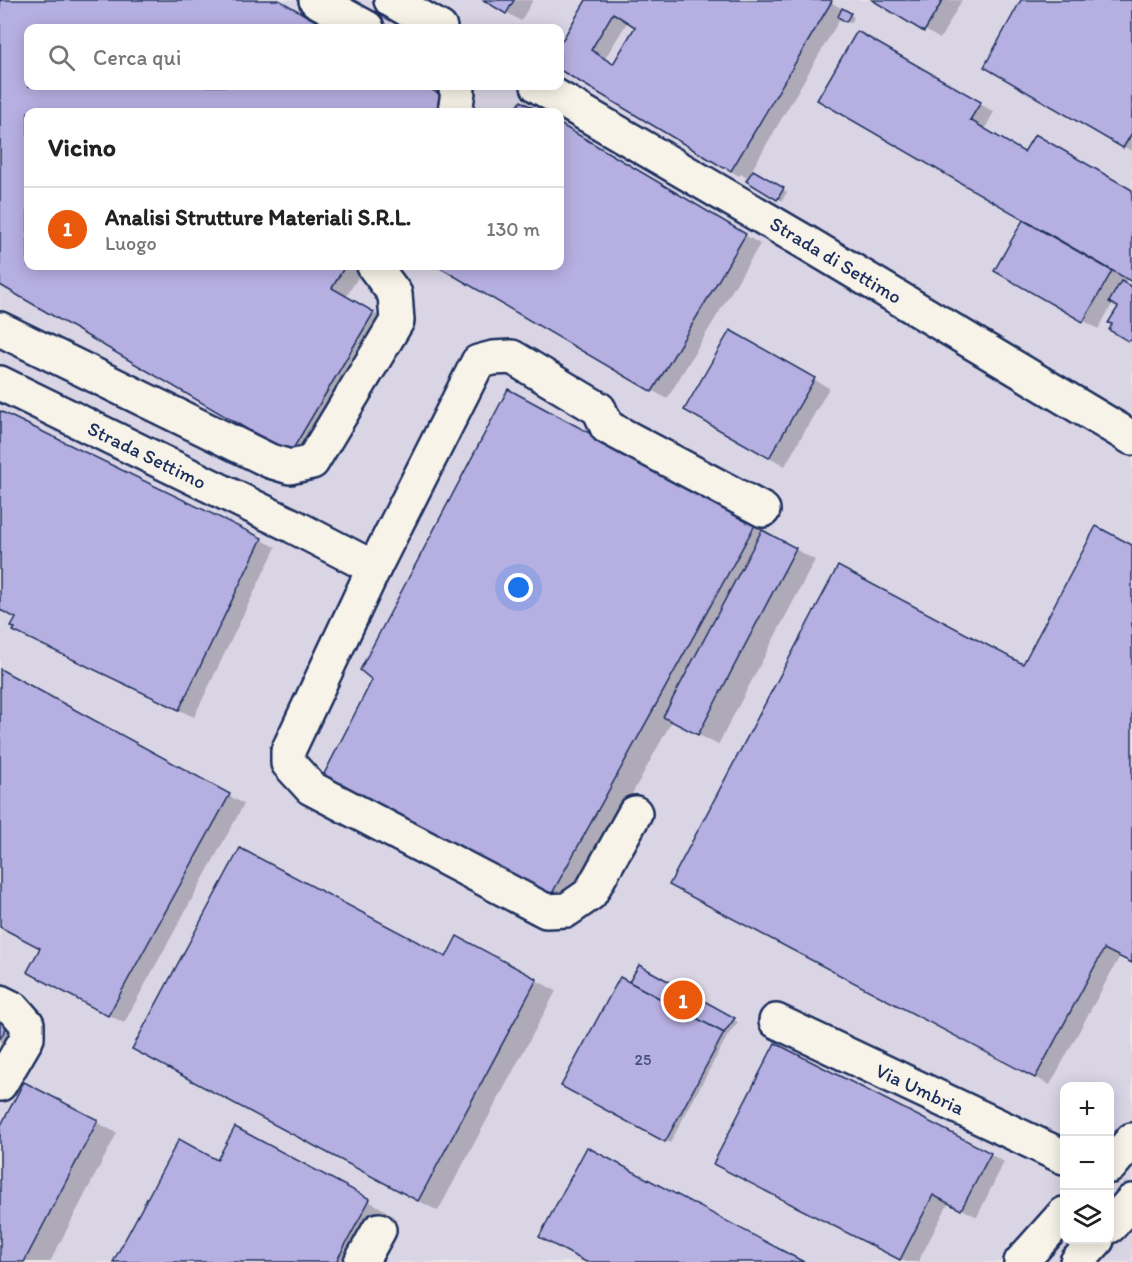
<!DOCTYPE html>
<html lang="it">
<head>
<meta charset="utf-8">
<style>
	:root { --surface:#fff; --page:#f2f2f2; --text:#222; --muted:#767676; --line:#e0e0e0; --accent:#ea580c }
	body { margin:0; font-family:Itim,sans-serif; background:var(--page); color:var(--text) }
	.controls { position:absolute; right:18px; bottom:18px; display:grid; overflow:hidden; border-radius:12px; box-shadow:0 3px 15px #0003 }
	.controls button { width:54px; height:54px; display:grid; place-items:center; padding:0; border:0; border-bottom:2px solid var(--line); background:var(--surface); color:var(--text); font:30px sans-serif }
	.you { position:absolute; left:519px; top:588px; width:21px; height:21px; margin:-15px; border:4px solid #fff; border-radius:50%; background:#1a73e8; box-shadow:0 0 0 9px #1a73e833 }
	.badge { display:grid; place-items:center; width:39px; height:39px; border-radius:50%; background:var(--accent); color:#fff; font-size:20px; font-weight:700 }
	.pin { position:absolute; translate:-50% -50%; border:3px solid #fff; box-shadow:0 2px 6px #0006 }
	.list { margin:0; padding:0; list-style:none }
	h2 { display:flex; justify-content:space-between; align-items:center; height:78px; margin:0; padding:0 24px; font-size:26px }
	h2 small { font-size:20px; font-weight:400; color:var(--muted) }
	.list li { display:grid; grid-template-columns:39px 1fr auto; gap:18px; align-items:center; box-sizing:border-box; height:84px; padding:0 24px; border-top:2px solid var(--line) }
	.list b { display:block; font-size:22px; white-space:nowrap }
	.list p { margin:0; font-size:20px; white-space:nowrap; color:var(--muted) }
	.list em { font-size:20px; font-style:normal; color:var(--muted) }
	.icon { flex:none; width:33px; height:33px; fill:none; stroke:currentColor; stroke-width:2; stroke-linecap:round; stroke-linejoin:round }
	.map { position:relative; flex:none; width:1132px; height:1262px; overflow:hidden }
	.search { position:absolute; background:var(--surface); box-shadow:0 3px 15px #0003; left:24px; top:24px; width:540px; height:66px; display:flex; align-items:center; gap:15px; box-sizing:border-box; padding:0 21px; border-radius:12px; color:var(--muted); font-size:22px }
	.panel { position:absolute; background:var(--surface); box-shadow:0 3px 15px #0003; left:24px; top:108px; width:540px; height:162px; border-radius:12px }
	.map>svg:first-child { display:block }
</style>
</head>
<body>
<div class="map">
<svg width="1132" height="1262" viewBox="0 0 1132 1262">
	<rect width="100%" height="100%" fill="#eae5e7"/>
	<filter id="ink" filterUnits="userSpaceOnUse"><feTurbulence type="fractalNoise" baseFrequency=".0167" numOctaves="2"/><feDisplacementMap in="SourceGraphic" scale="12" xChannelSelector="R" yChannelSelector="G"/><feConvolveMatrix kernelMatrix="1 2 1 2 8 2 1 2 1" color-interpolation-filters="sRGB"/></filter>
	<g filter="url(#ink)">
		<path fill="#dad5e5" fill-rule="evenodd" d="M0,0H1132V1262H0ZM28,28H560V86H28ZM28,112H560V266H28ZM1064,1086H1110V1240H1064Z"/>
		<g fill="#0003" fill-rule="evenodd">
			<polygon points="0,0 276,0 325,28 28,28 28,86 422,86 459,107 455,112 28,112 28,266 365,266 346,297 387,321 305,461 0,283"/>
			<polygon points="486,0 533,0 521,21"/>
			<path d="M587,0H828L854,17L851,23L841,17L747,178L741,174L739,176L560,69V47ZM628,21L637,27L614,66L604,60Z"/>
			<polygon points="875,0 962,0 940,39"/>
			<polygon points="1023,0 1132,0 1132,151 986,66"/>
			<polygon points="857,33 994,112 984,130 1025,154 1132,192 1132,280 1128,278 1124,284 1132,289 1132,342 1111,330 1119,306 1113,303 1098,329 996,270 1026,219"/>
			<polygon points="560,126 760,244 667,399 440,266 560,266"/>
			<polygon points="754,172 787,192 782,201 749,181"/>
			<polygon points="731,332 829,388 785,466 686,410"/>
			<polygon points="0,413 276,547 194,717 30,639 16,628 17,618 0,610"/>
			<polygon points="755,524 774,535 773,537 815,560 718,745 672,721 570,907 343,788"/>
			<polygon points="1132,547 1132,962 1120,956 1050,1085 685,893 1023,666"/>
			<polygon points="0,671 244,804 124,1023 43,980 41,948 0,925"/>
			<polygon points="446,959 536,980 556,991 438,1211 153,1059"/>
			<polygon points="640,967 738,1022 728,1035 670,1143 563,1086"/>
			<polygon points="0,1024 25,1038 0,1086"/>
			<polygon points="24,1084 117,1133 50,1262 0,1262 0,1130"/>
			<polygon points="990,1154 1004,1162 977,1217 949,1202 918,1262 906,1262 730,1172"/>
			<polygon points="218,1162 369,1201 388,1212 361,1262 114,1262"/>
		</g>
		<g fill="#b6afe1" stroke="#1b2f5e" stroke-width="1.5" fill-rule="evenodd">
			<polygon points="0,0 279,0 328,28 28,28 28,86 425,86 445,97 436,112 28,112 28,266 345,266 332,288 374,312 290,454 0,285"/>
			<polygon points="483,0 514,0 506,14"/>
			<path d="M586,0H830L832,1L731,171L725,167L724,168L560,70V44ZM613,13L635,27L613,64L591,50Z"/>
			<polygon points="872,0 943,0 924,32"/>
			<polygon points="1021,0 1132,0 1132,133 1123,148 984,67"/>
			<polygon points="842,8 851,13 846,22 838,17"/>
			<polygon points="857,31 981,102 970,120 1024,152 1035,134 1132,190 1132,282 817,100"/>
			<polygon points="521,101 540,112 514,112"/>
			<polygon points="560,124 746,234 652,392 437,266 560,266"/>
			<polygon points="753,170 784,188 777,200 746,181"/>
			<polygon points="1023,220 1112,271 1083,322 994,271"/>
			<polygon points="1121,281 1132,287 1132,340 1128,341 1109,330 1112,324 1108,323 1118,307 1109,302"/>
			<polygon points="730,330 815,378 769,458 684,410"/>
			<polygon points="508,389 756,523 550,897 322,778 372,680 360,670"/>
			<polygon points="0,411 262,538 179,710 13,631 15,628 11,627 16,618 0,610"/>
			<polygon points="1096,526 1132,545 1132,963 1104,949 1035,1078 669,885 838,566 1023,664"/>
			<polygon points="762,530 796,548 698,735 663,717"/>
			<polygon points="0,669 230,794 108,1016 27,972 40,948 0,927"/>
			<polygon points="240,848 446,957 457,936 537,979 418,1201 132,1049"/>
			<polygon points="639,965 735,1018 724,1033 629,982"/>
			<polygon points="620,977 724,1033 665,1142 561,1086"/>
			<polygon points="0,1022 7,1026 0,1039"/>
			<polygon points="775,1043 991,1153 961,1210 933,1195 900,1260 713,1164"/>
			<polygon points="24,1082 98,1120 24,1262 0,1262 0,1127"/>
			<polygon points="235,1127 370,1199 336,1262 113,1262 179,1139 217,1160"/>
			<polygon points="587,1147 804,1262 586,1262 539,1237"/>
		</g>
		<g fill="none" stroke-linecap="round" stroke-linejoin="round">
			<g stroke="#1b2f5e" stroke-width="38">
				<g id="minor">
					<polyline points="316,0 367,28"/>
					<polyline points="391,0 440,28"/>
					<polyline points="538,86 805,242 1132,438"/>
					<polyline points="455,112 458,92 455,86"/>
					<polyline points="0,329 270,461 290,467 312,462 397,321 395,294 374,266"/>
					<polyline points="0,383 293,526 374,568 478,362 493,358 512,357 599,409 607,427 763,510"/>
					<polyline points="374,568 288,751 288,763 311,788 546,911 567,910 590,894 635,813"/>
					<polyline points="0,1002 14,1009 27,1024 27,1038 0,1084"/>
					<polyline points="776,1021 1064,1157"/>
					<polyline points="1110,1166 1132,1140"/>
					<polyline points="1110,1226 1132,1201"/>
					<polyline points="361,1262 379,1230"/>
					<polyline points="1021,1262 1064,1214"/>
					<polyline points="1077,1262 1097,1240"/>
				</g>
			</g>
			<use href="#minor" stroke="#f7f3e8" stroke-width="33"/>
		</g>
	</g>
	<g text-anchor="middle" stroke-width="5" stroke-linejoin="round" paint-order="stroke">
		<g font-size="16" fill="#424f7f">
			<text x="643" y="1065">25</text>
		</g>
		<g font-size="20" fill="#1b2f5e" stroke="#f7f3e8">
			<text transform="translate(836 260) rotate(31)" y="7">Strada di Settimo</text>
			<text transform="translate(147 455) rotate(26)" y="7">Strada Settimo</text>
			<text transform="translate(920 1089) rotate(25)" y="7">Via Umbria</text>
		</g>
	</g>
</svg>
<div class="controls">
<button>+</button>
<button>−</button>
<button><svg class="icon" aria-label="layers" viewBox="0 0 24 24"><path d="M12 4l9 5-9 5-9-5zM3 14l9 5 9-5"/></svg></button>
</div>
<div class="you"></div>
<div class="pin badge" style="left:683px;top:1000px">1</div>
<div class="search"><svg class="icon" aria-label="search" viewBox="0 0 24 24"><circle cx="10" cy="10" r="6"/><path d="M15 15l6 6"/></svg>Cerca qui</div>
<section class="panel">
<h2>Vicino<small></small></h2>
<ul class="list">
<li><span class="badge">1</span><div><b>Analisi Strutture Materiali S.R.L.</b><p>Luogo</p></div><em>130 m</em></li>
</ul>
</section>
</div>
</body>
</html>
